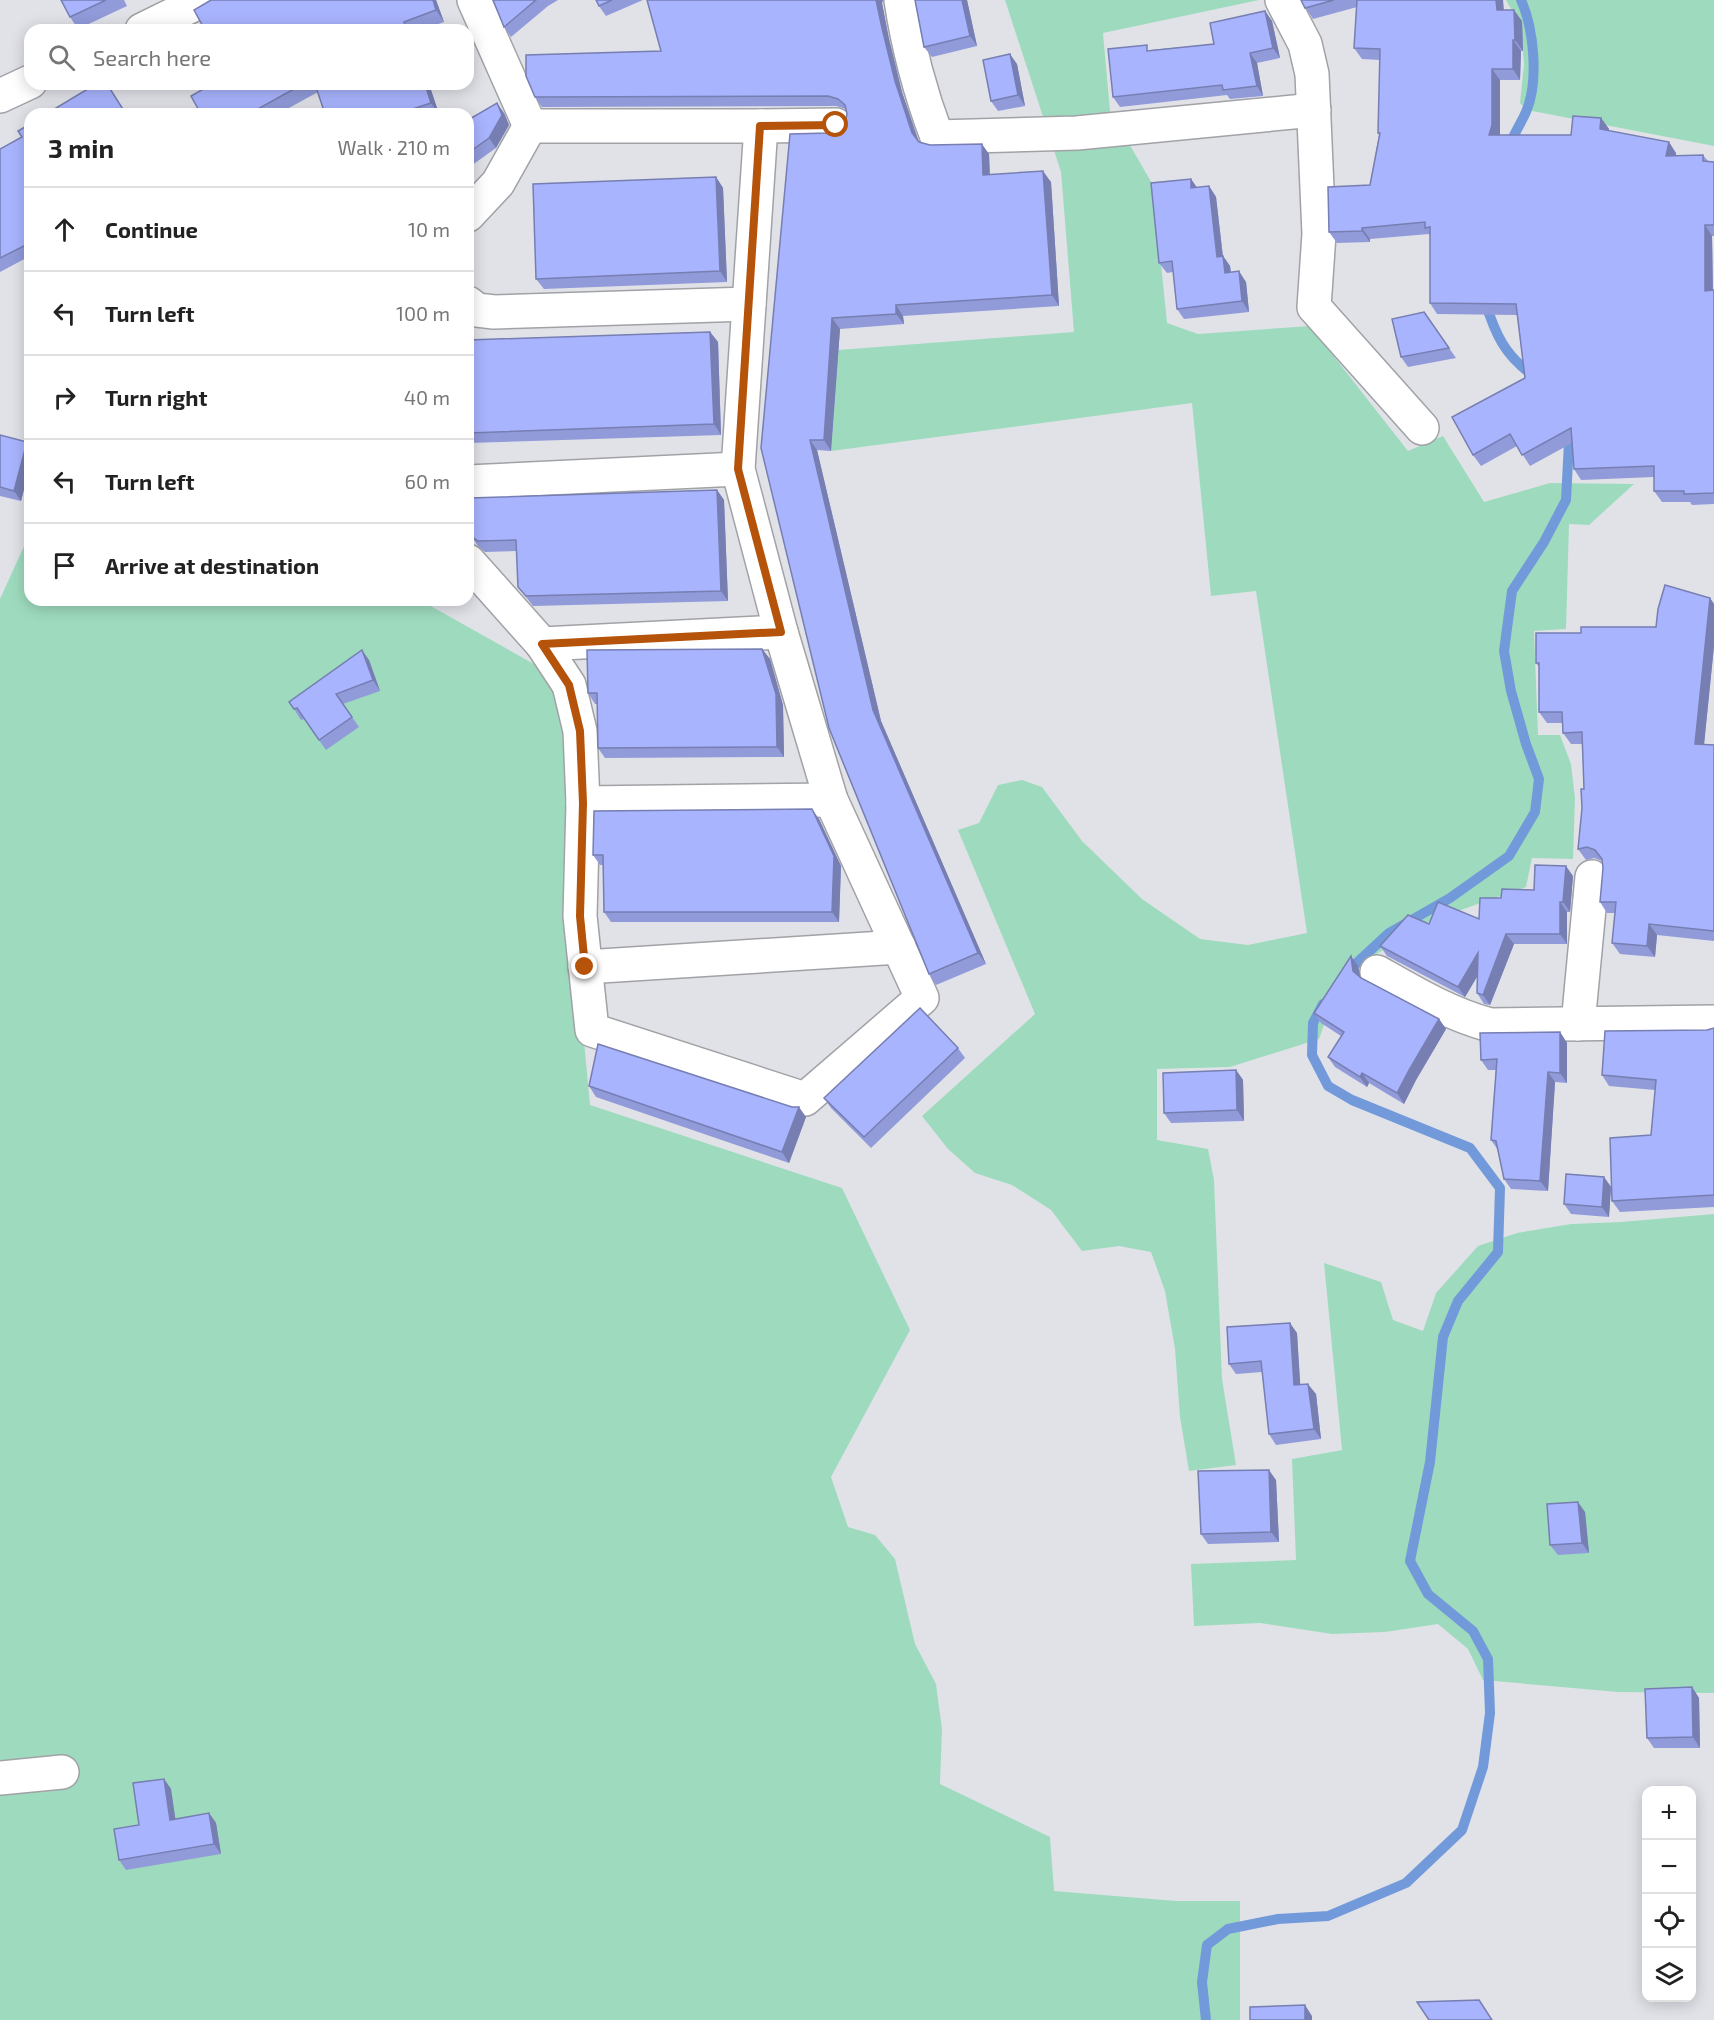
<!DOCTYPE html>
<html lang="en">
<head>
<meta charset="utf-8">
<style>
	:root { --surface:#fff; --page:#f6f6f6; --text:#222; --muted:#767676; --line:#e0e0e0 }
	body { margin:0; font-family:"Exo 2",sans-serif; background:var(--page); color:var(--text) }
	.controls { position:absolute; right:18px; bottom:18px; display:grid; overflow:hidden; border-radius:12px; box-shadow:0 3px 15px #0003 }
	.controls button { width:54px; height:54px; display:grid; place-items:center; padding:0; border:0; border-bottom:2px solid var(--line); background:var(--surface); color:var(--text); font:30px sans-serif }
	.stop { position:absolute; width:18px; height:18px; margin:-14px; border:4px solid #b45309; border-radius:50%; background:#fff }
	.stop.end { background:#b45309; border-color:#fff; box-shadow:0 2px 6px #0008 }
	.list { margin:0; padding:0; list-style:none }
	h2 { display:flex; justify-content:space-between; align-items:center; height:78px; margin:0; padding:0 24px; font-size:26px }
	h2 small { font-size:20px; font-weight:400; color:var(--muted) }
	.list li { display:grid; grid-template-columns:39px 1fr auto; gap:18px; align-items:center; box-sizing:border-box; height:84px; padding:0 24px; border-top:2px solid var(--line) }
	.list b { display:block; font-size:22px; white-space:nowrap }
	.list em { font-size:20px; font-style:normal; color:var(--muted) }
	.icon { flex:none; width:33px; height:33px; fill:none; stroke:currentColor; stroke-width:2; stroke-linecap:round; stroke-linejoin:round }
	.map { position:relative; flex:none; width:1714px; height:2020px; overflow:hidden }
	.search { position:absolute; background:var(--surface); box-shadow:0 3px 15px #0003; left:24px; top:24px; width:450px; height:66px; display:flex; align-items:center; gap:15px; box-sizing:border-box; padding:0 21px; border-radius:18px; color:var(--muted); font-size:22px }
	.panel { position:absolute; background:var(--surface); box-shadow:0 3px 15px #0003; left:24px; top:108px; width:450px; height:498px; border-radius:18px }
	.map>svg:first-child { display:block }
</style>
</head>
<body>
<div class="map">
<svg width="1714" height="2020" viewBox="0 0 1714 2020">
	<rect width="100%" height="100%" fill="#e1e2e8"/>
	<g fill="#9edbbe">
		<polygon points="1005,0 1259,0 1103,33 1110,111 1153,185 1167,323 1198,334 1310,326 1408,451 1443,436 1484,502 1550,483 1634,484 1589,525 1569,524 1566,629 1534,631 1538,735 1560,735 1571,764 1575,798 1573,859 1532,858 1526,887 1430,921 1367,960 1335,994 1319,1039 1230,1067 1157,1069 1157,1140 1208,1149 1214,1180 1222,1379 1236,1465 1189,1471 1180,1417 1175,1349 1165,1291 1151,1252 1119,1246 1082,1251 1051,1210 1012,1185 975,1173 948,1149 922,1116 1035,1014 958,830 979,823 998,785 1022,780 1042,787 1082,841 1142,899 1200,939 1248,945 1307,933 1256,591 1211,596 1192,403 831,451 838,350 1074,332 1061,172"/>
		<polygon points="1506,0 1714,0 1714,146 1527,110 1520,103 1524,64 1520,25"/>
		<polygon points="30,533 30,600 420,600 559,678 568,719 566,848 590,1105 842,1188 910,1330 831,1477 848,1527 875,1535 895,1559 915,1644 936,1684 942,1729 940,1784 1050,1837 1054,1891 1176,1901 1240,1901 1240,2020 0,2020 0,599"/>
		<polygon points="1714,1214 1714,1693 1618,1692 1483,1680 1468,1649 1438,1624 1385,1632 1332,1634 1260,1623 1194,1626 1191,1564 1296,1560 1292,1459 1342,1450 1324,1263 1381,1282 1393,1320 1423,1331 1436,1293 1478,1246 1517,1233 1571,1224 1621,1222"/>
	</g>
	<g fill="none" stroke-linecap="round" stroke-linejoin="round">
		<g stroke="#729ada" stroke-width="10">
			<path d="M1509,146C1514,134 1521,123 1526,112C1539,82 1534,29 1521,0"/>
			<path d="M1485,301C1495,334 1505,356 1534,376"/>
			<polyline points="1347,972 1389,933 1450,898 1509,856 1535,812 1539,779 1526,744 1511,691 1504,651 1512,591 1544,542 1566,500 1569,442 1565,432"/>
			<polyline points="1206,2020 1202,1982 1207,1945 1228,1929 1278,1919 1328,1916 1406,1883 1462,1830 1483,1767 1490,1713 1488,1659 1473,1631 1428,1594 1410,1561 1430,1462 1443,1337 1458,1301 1498,1252 1500,1188 1470,1148 1352,1100 1328,1086 1312,1055 1313,1023 1323,1004"/>
		</g>
		<g stroke="#a1a2a6" stroke-width="36">
			<g id="street">
				<polyline points="474,0 530,126"/>
				<path d="M901,0C908,47 920,92 937,137L1077,133L1314,110"/>
				<polyline points="1282,0 1305,44 1312,74 1319,234 1314,307 1422,428"/>
				<polyline points="761,126 836,125"/>
				<polyline points="468,215 498,183 530,126"/>
				<polyline points="468,303 477,310 494,312 749,304"/>
				<polyline points="468,482 738,469"/>
				<polyline points="468,561 542,644 569,685 580,731 583,803 580,916 592,1030 805,1099 922,998 831,800 781,632 738,469 761,126 530,126"/>
				<polyline points="542,644 781,632"/>
				<polyline points="583,803 831,800"/>
				<polyline points="585,967 899,947"/>
				<path d="M1377,972C1414,993 1449,1014 1490,1025L1714,1022"/>
				<polyline points="1578,1024 1592,877"/>
				<polyline points="0,1778 62,1772"/>
			</g>
		</g>
		<g stroke="#a1a2a6" stroke-width="36">
			<g id="secondary">
				<polyline points="142,30 203,0"/>
				<polyline points="0,96 30,82"/>
			</g>
		</g>
		<use href="#street" stroke="#fff" stroke-width="33"/>
		<use href="#secondary" stroke="#fff" stroke-width="33"/>
	</g>
	<g fill="#919bda">
		<polygon points="61,0 124,0 127,6 78,29 70,17"/>
		<polygon points="436,0 444,22 421,30 205,30"/>
		<polygon points="493,0 558,0 548,6 511,37 504,27"/>
		<polygon points="596,0 643,0 606,16 599,6"/>
		<polygon points="647,0 883,0 882,3 889,39 902,92 919,142 930,145 989,154 990,174 1051,182 1059,306 903,316 904,324 840,329 831,451 817,450 881,721 986,964 936,985 929,974 761,448 829,133 838,131 845,123 847,114 846,109 836,106 542,107 535,97 661,51"/>
		<polygon points="915,0 967,0 977,46 932,57 924,47"/>
		<polygon points="1301,0 1503,0 1504,10 1522,21 1523,51 1521,51 1520,80 1500,80 1500,135 1571,135 1601,118 1609,129 1608,131 1676,153 1676,156 1703,155 1708,161 1714,162 1714,236 1712,236 1713,290 1714,290 1714,504 1692,505 1690,502 1662,502 1654,491 1654,477 1581,480 1574,469 1572,443 1530,466 1517,446 1481,466 1473,455 1525,378 1517,315 1437,314 1430,303 1430,235 1429,234 1370,239 1370,242 1337,243 1329,232 1370,185 1379,135 1378,133 1380,60 1362,59 1354,48 1357,7 1313,19"/>
		<polygon points="1265,11 1272,21 1280,58 1257,63 1263,96 1230,99 1227,95 1120,107 1113,97 1150,50 1214,44"/>
		<polygon points="1017,64 1025,106 998,111 991,101"/>
		<polygon points="212,84 429,84 439,114 325,114 318,92 278,114 201,114"/>
		<polygon points="504,113 509,125 496,148 468,168 468,120"/>
		<polygon points="30,124 30,256 0,272 0,149 22,137"/>
		<polygon points="716,177 723,188 727,282 544,289 536,279"/>
		<polygon points="1191,179 1197,188 1209,186 1216,197 1223,256 1230,266 1231,272 1246,282 1249,312 1184,319 1177,309 1173,272 1167,273 1159,263"/>
		<polygon points="1424,312 1456,358 1408,367 1401,357"/>
		<polygon points="710,332 718,342 721,435 468,443 468,340"/>
		<polygon points="0,435 30,447 30,466 21,501 0,496"/>
		<polygon points="717,490 724,500 728,601 533,606 518,587 517,551 485,552 478,546 471,536"/>
		<polygon points="1710,598 1714,604 1714,646 1704,744 1714,745 1714,941 1657,935 1655,957 1620,954 1612,943 1615,913 1607,913 1600,902 1603,868 1602,861 1594,858 1586,860 1578,849 1584,789 1583,744 1571,744 1563,733 1562,723 1547,723 1539,712 1539,667 1536,663 1581,633 1656,627"/>
		<polygon points="762,649 770,659 783,705 784,757 605,758 598,748 597,704 595,704 588,693"/>
		<polygon points="369,660 380,691 343,704 359,727 326,750 304,719 301,720 294,709"/>
		<polygon points="819,819 841,866 839,922 611,922 604,912 603,865 600,865 593,855"/>
		<polygon points="1573,876 1570,912 1567,912 1567,944 1514,944 1490,1005 1484,1004 1477,993 1477,977 1465,997 1387,956 1380,946 1429,924 1479,919 1501,898 1534,890"/>
		<polygon points="1358,966 1360,977 1439,1019 1446,1029 1416,1080 1404,1104 1369,1083 1367,1087 1335,1067 1328,1057 1341,1036 1321,1023 1314,1013"/>
		<polygon points="1714,1028 1714,1207 1620,1212 1612,1201 1651,1135 1655,1090 1609,1086 1602,1075 1707,1030"/>
		<polygon points="1560,1032 1567,1043 1567,1083 1555,1082 1548,1191 1511,1189 1504,1179 1498,1150 1491,1140 1496,1070 1488,1070 1481,1060"/>
		<polygon points="958,1048 965,1058 871,1148 831,1108 824,1098"/>
		<polygon points="1236,1070 1243,1080 1244,1121 1171,1123 1164,1113"/>
		<polygon points="589,1086 792,1107 806,1117 789,1163 596,1097"/>
		<polygon points="1604,1177 1611,1187 1609,1217 1571,1214 1564,1204"/>
		<polygon points="1297,1333 1300,1385 1316,1394 1321,1439 1276,1445 1269,1434 1262,1372 1236,1374 1229,1364"/>
		<polygon points="1276,1480 1279,1542 1208,1544 1201,1534"/>
		<polygon points="1585,1512 1589,1553 1558,1555 1550,1545"/>
		<polygon points="1692,1687 1699,1698 1700,1748 1654,1748 1647,1738"/>
		<polygon points="164,1779 171,1789 175,1819 209,1813 216,1823 221,1854 126,1870 119,1860"/>
	</g>
	<g fill="#767eb2">
		<polygon points="433,0 436,0 444,22 436,10"/>
		<polygon points="876,0 883,0 882,3 889,39 902,92 919,143 912,133 895,81 882,28"/>
		<polygon points="962,0 967,0 977,46 970,36"/>
		<polygon points="1496,0 1503,0 1504,21 1497,10"/>
		<polygon points="1514,10 1522,21 1523,51 1515,40"/>
		<polygon points="1265,11 1272,21 1280,58 1273,48"/>
		<polygon points="1513,40 1521,51 1520,80 1513,69"/>
		<polygon points="1250,53 1257,63 1263,96 1257,86"/>
		<polygon points="1010,54 1017,64 1025,106 1018,95"/>
		<polygon points="1492,69 1500,80 1500,136 1489,135"/>
		<polygon points="425,84 429,84 439,114 431,103"/>
		<polygon points="497,103 504,113 509,125 496,148 489,138"/>
		<polygon points="1601,118 1609,129 1608,140 1600,129"/>
		<polygon points="1669,142 1676,153 1673,167 1666,156"/>
		<polygon points="982,144 989,154 990,185 983,175"/>
		<polygon points="1043,171 1051,182 1059,306 1052,295"/>
		<polygon points="716,177 723,188 727,282 720,271"/>
		<polygon points="1191,179 1198,189 1191,188"/>
		<polygon points="1209,186 1216,197 1224,267 1217,257"/>
		<polygon points="1705,225 1712,236 1713,302 1705,291"/>
		<polygon points="1362,228 1370,239 1370,242 1362,231"/>
		<polygon points="1223,256 1230,266 1232,283 1225,273"/>
		<polygon points="1239,271 1246,282 1249,312 1242,301"/>
		<polygon points="896,305 903,316 904,324 896,314"/>
		<polygon points="832,318 840,329 831,451 824,440"/>
		<polygon points="710,332 718,342 721,435 714,424"/>
		<polygon points="810,440 817,450 881,721 986,964 978,953 873,710"/>
		<polygon points="27,442 30,447 30,466 21,501 14,491"/>
		<polygon points="717,490 724,500 728,601 721,591"/>
		<polygon points="1710,598 1714,604 1714,646 1703,755 1695,744"/>
		<polygon points="762,649 770,659 783,705 784,757 777,747"/>
		<polygon points="362,650 369,660 380,691 373,680"/>
		<polygon points="812,809 819,819 841,866 839,922 832,912"/>
		<polygon points="1566,866 1573,876 1570,912 1563,902"/>
		<polygon points="1560,902 1567,912 1567,944 1560,934"/>
		<polygon points="1649,924 1657,935 1655,957 1647,946"/>
		<polygon points="1506,934 1514,944 1490,1005 1483,995"/>
		<polygon points="1478,953 1485,963 1465,997 1458,987"/>
		<polygon points="1351,956 1358,966 1361,981 1353,971"/>
		<polygon points="1439,1019 1446,1029 1416,1080 1404,1104 1397,1093 1409,1070"/>
		<polygon points="1560,1032 1567,1043 1567,1083 1560,1073"/>
		<polygon points="1236,1070 1243,1080 1244,1121 1237,1110"/>
		<polygon points="1548,1072 1555,1082 1548,1191 1540,1181"/>
		<polygon points="1362,1073 1369,1083 1367,1087 1360,1077"/>
		<polygon points="799,1107 806,1117 789,1163 782,1152"/>
		<polygon points="1604,1177 1611,1187 1609,1217 1602,1207"/>
		<polygon points="1290,1323 1297,1333 1301,1396 1294,1385"/>
		<polygon points="1308,1384 1316,1394 1321,1439 1314,1429"/>
		<polygon points="1269,1470 1276,1480 1279,1542 1271,1532"/>
		<polygon points="1578,1502 1585,1512 1589,1553 1582,1543"/>
		<polygon points="1692,1687 1699,1698 1700,1748 1693,1737"/>
		<polygon points="164,1779 171,1789 177,1830 170,1820"/>
		<polygon points="209,1813 216,1823 221,1854 214,1844"/>
		<polygon points="1305,2005 1312,2016 1312,2020 1305,2020"/>
	</g>
	<g fill="#a9b4fe" stroke="#767eb2" stroke-width="1.5">
		<polygon points="61,0 106,0 70,17"/>
		<polygon points="211,0 433,0 436,10 404,22 407,30 205,30 194,10"/>
		<polygon points="493,0 536,0 504,27"/>
		<polygon points="596,0 612,0 599,6"/>
		<polygon points="647,0 876,0 882,28 895,81 912,133 919,142 930,145 982,144 983,175 1043,171 1052,295 896,305 896,314 832,318 824,440 810,440 873,710 978,953 929,974 829,728 761,448 790,134 829,133 838,131 845,123 847,114 845,105 838,99 828,96 535,97 526,76 526,55 661,51"/>
		<polygon points="915,0 962,0 970,36 924,47"/>
		<polygon points="1301,0 1334,0 1305,8"/>
		<polygon points="1357,0 1496,0 1497,10 1514,10 1515,40 1513,40 1513,69 1492,69 1492,125 1489,135 1571,135 1573,116 1601,118 1600,129 1669,142 1666,156 1703,155 1703,161 1714,162 1714,225 1705,225 1705,291 1714,290 1714,493 1684,494 1684,491 1654,491 1654,466 1574,469 1571,428 1522,455 1510,434 1473,455 1452,417 1525,378 1516,304 1430,303 1430,227 1425,228 1425,222 1362,228 1362,231 1329,232 1328,187 1370,185 1380,133 1378,133 1380,49 1354,48"/>
		<polygon points="1265,11 1273,48 1250,53 1257,86 1223,90 1222,85 1113,97 1108,49 1147,45 1147,51 1214,44 1210,23"/>
		<polygon points="1010,54 1018,95 991,101 983,60"/>
		<polygon points="96,84 107,84 126,114 46,114"/>
		<polygon points="212,84 303,84 249,114 201,114 191,96"/>
		<polygon points="315,84 425,84 431,103 397,114 325,114"/>
		<polygon points="497,103 502,115 489,138 468,153 468,120"/>
		<polygon points="30,124 30,243 0,258 0,149 22,137 18,131"/>
		<polygon points="716,177 720,271 536,279 533,184"/>
		<polygon points="1191,179 1191,188 1209,186 1217,257 1223,256 1225,273 1239,271 1242,301 1177,309 1172,261 1159,263 1151,183"/>
		<polygon points="1424,312 1449,348 1401,357 1392,319"/>
		<polygon points="710,332 714,424 468,433 468,340"/>
		<polygon points="0,435 27,442 14,491 0,487"/>
		<polygon points="717,490 721,591 526,596 518,587 516,540 478,541 471,536 470,498"/>
		<polygon points="1665,585 1710,598 1695,744 1714,745 1714,931 1649,924 1647,946 1612,943 1616,902 1600,902 1603,868 1602,859 1595,850 1587,847 1578,849 1582,808 1581,789 1584,789 1582,732 1563,733 1562,712 1539,712 1539,663 1536,663 1536,633 1581,633 1581,627 1656,627 1658,609"/>
		<polygon points="762,649 776,694 777,747 598,748 597,693 588,693 587,650"/>
		<polygon points="362,650 373,680 336,694 352,717 319,740 297,708 294,709 289,702"/>
		<polygon points="812,809 834,856 832,912 604,912 603,855 593,855 594,811"/>
		<polygon points="1535,865 1566,866 1563,902 1560,902 1560,934 1506,934 1483,995 1477,993 1478,953 1458,987 1380,946 1408,915 1429,924 1438,902 1479,919 1480,898 1501,898 1502,889 1534,890"/>
		<polygon points="1351,956 1353,971 1361,978 1439,1019 1409,1070 1397,1093 1362,1073 1360,1077 1328,1057 1344,1032 1314,1013"/>
		<polygon points="920,1008 958,1048 864,1137 824,1098"/>
		<polygon points="1714,1028 1714,1195 1612,1201 1610,1138 1651,1135 1656,1080 1602,1075 1605,1031 1707,1030"/>
		<polygon points="1560,1032 1560,1073 1548,1072 1540,1181 1504,1179 1496,1141 1491,1140 1497,1059 1481,1060 1480,1033"/>
		<polygon points="598,1044 792,1107 799,1107 782,1152 589,1086"/>
		<polygon points="1236,1070 1237,1110 1164,1113 1163,1073"/>
		<polygon points="1566,1174 1604,1177 1602,1207 1564,1204"/>
		<polygon points="1290,1323 1294,1385 1308,1384 1314,1429 1269,1434 1261,1361 1229,1364 1227,1327"/>
		<polygon points="1269,1470 1271,1532 1201,1534 1198,1471"/>
		<polygon points="1578,1502 1582,1543 1550,1545 1547,1504"/>
		<polygon points="1692,1687 1693,1737 1647,1738 1645,1689"/>
		<polygon points="164,1779 170,1820 209,1813 214,1844 119,1860 114,1829 139,1825 133,1783"/>
		<polygon points="1479,2000 1492,2020 1429,2020 1417,2002"/>
		<polygon points="1305,2005 1305,2020 1250,2020 1250,2007"/>
	</g>
	<g fill="none" stroke-linecap="round" stroke-linejoin="round">
		<polyline stroke="#b45309" stroke-width="8" points="585,967 580,916 583,803 580,731 569,685 542,644 781,632 738,469 760,126 836,125"/>
	</g>
</svg>
<div class="controls">
<button>+</button>
<button>−</button>
<button><svg class="icon" aria-label="locate" viewBox="0 0 24 24"><circle cx="12" cy="12" r="6"/><path d="M12 2v4M12 18v4M2 12h4M18 12h4"/></svg></button>
<button><svg class="icon" aria-label="layers" viewBox="0 0 24 24"><path d="M12 4l9 5-9 5-9-5zM3 14l9 5 9-5"/></svg></button>
</div>
<div class="stop" style="left:836px;top:125px"></div>
<div class="stop end" style="left:585px;top:967px"></div>
<div class="search"><svg class="icon" aria-label="search" viewBox="0 0 24 24"><circle cx="10" cy="10" r="6"/><path d="M15 15l6 6"/></svg>Search here</div>
<section class="panel">
<h2>3 min<small>Walk · 210 m</small></h2>
<ul class="list">
<li><svg class="icon" aria-label="ahead" viewBox="0 0 24 24"><path d="M12 20V5M6 11l6-6 6 6"/></svg><div><b>Continue</b></div><em>10 m</em></li>
<li><svg class="icon" aria-label="left" viewBox="0 0 24 24"><path d="M17 20v-9H6M10 6l-5 5 5 5"/></svg><div><b>Turn left</b></div><em>100 m</em></li>
<li><svg class="icon" aria-label="right" viewBox="0 0 24 24"><path d="M7 20v-9h11M14 6l5 5-5 5"/></svg><div><b>Turn right</b></div><em>40 m</em></li>
<li><svg class="icon" aria-label="left" viewBox="0 0 24 24"><path d="M17 20v-9H6M10 6l-5 5 5 5"/></svg><div><b>Turn left</b></div><em>60 m</em></li>
<li><svg class="icon" aria-label="arrive" viewBox="0 0 24 24"><path d="M6 21V4h12l-3 4 3 4H6"/></svg><div><b>Arrive at destination</b></div></li>
</ul>
</section>
</div>
</body>
</html>
